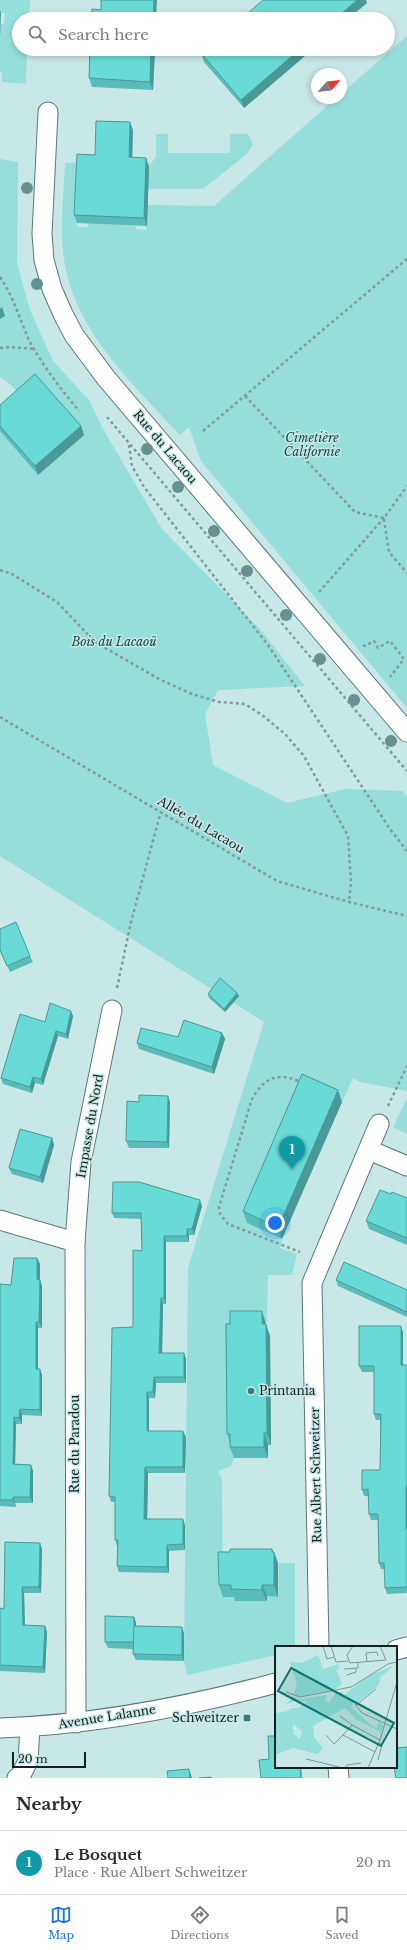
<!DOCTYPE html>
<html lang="en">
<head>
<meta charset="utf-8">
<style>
	:root { --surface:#fff; --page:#f2f2f3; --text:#2b2b33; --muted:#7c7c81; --line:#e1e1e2; --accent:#1a73e8 }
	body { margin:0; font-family:"Libre Baskerville",serif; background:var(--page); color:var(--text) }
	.compass { position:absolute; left:311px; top:68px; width:36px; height:36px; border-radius:50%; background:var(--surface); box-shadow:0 2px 6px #0003; rotate:62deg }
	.scale { position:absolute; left:12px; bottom:10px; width:74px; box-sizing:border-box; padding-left:4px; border:2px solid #13201f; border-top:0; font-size:11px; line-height:14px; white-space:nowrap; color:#13201f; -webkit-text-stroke:3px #c7e8e6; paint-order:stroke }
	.you { position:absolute; left:275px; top:1223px; width:14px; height:14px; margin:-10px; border:3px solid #fff; border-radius:50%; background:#1a73e8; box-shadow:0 0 0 6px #1a73e833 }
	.badge { display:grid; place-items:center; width:26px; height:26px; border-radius:50%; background:var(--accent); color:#fff; font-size:13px; font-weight:700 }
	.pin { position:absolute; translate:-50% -33px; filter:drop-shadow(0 1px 2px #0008) }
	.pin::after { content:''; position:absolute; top:21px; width:14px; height:12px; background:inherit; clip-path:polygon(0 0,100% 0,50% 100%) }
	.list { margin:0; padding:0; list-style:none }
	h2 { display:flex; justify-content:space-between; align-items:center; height:52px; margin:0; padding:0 16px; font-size:17px }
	h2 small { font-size:13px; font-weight:400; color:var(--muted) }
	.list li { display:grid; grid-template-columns:26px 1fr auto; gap:12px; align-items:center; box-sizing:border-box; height:64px; padding:0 16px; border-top:1px solid var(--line) }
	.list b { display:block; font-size:15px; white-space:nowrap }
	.list p { margin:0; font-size:13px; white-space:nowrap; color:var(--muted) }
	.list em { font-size:13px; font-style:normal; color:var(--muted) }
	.icon { flex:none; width:22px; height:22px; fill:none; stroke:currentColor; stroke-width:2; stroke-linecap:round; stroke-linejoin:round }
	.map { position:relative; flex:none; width:407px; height:1778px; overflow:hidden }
	.search { position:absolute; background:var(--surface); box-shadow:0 2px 6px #0003; left:12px; right:12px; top:12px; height:44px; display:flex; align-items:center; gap:10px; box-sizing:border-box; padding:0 14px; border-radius:22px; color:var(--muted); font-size:15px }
	.sheet { height:116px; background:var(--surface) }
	nav { display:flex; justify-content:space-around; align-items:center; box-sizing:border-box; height:56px; border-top:1px solid var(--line); background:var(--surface); font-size:11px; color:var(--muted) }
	nav a { display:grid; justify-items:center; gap:2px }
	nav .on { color:var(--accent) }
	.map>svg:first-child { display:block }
</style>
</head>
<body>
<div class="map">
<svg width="407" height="1778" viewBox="0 0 407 1778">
	<rect width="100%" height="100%" fill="#c7e8e6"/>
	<g fill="#96deda">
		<polygon points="0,0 30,0 29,19 19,19 19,49 27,49 26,84 2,82 2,72 0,71 0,24 4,24 5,13 0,13"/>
		<path d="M407,36V708L201,461L189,427L180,435C131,382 70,327 63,251C60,222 64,192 65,163L80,162L77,227H88V223L135,226L136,229L146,230L147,205L214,206L336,98H341V94Z"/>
		<polygon points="156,134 168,134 168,153 230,153 230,134 248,134 253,144 247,154 203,189 148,189 149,166 156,157"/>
		<polygon points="0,159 18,162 17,263 30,310 53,361 89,400 103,429 162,529 260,629 305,686 218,690 205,714 213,765 287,803 345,789 403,791 407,797 407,1091 360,1082 353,1078 342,1102 307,1086 247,1223 282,1239 280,1248 297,1254 292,1275 268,1275 267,1322 234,1323 234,1458 231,1466 218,1471 222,1479 223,1597 235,1597 235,1601 266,1601 267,1596 278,1597 279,1563 295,1563 295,1647 276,1647 276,1655 187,1675 184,1661 188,1268 264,1022 0,856 0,431 38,475 22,397 10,384 0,377 0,319 5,316 0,309"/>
		<polygon points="407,1098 407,1134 393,1127"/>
	</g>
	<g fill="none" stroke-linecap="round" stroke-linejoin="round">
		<g stroke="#5a7876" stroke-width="21">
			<g id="street">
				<polyline points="48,112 42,234 44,260 52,289 63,314 74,335 106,378 407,732"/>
				<polyline points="369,1150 407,1166"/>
				<polyline points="0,1220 75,1242 76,1723"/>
				<polyline points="75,1242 81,1162 112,1010"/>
				<polyline points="319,1647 312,1283 379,1124"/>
				<polyline points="396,1650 407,1647"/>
				<path d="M0,1728C93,1725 186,1707 276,1683"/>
				<polyline points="338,1767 339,1778"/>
				<polyline points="17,1778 20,1777 28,1761 30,1727"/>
			</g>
		</g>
		<g stroke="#839c9b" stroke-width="2.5" stroke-dasharray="3 3" stroke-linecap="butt">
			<path d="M0,277C13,296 19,317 28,338C41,364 61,389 79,411"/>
			<polyline points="0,348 10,347 35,349"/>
			<polyline points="245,396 355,512 384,518 407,486"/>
			<polyline points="107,417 407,771"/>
			<polyline points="203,431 407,259"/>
			<polyline points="129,445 132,466 144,487 268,645 390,829 407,851"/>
			<polyline points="384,519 389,552 407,573"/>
			<polyline points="0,570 12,574 57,602 95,642 159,679 192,694 219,702 245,704 262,715 285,734 304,756 348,836 351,882 349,902"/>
			<polyline points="319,592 384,518"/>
			<polyline points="363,645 365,646 374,641 378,648 390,641 404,659 390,677"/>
			<polyline points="0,717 277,881 349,902 407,916"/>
			<polyline points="117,988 131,922 161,811"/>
			<path d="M298,1081C276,1071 263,1080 252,1099L219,1207L220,1214L228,1224L300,1252"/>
			<polyline points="388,1106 407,1066"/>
		</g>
		<use href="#street" stroke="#fff" stroke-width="19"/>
	</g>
	<g fill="#65918f">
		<circle cx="27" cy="188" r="6"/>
		<circle cx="37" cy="284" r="6"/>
		<circle cx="147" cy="449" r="6"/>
		<circle cx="178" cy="487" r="6"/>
		<circle cx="214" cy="531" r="6"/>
		<circle cx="247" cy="571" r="6"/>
		<circle cx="286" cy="615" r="6"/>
		<circle cx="320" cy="659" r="6"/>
		<circle cx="354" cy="700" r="6"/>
		<circle cx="391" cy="741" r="6"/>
	</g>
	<g fill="#5abcb8">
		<polygon points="90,49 155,49 153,90 92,87 89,78"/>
		<polygon points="206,49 313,49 244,108 204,62 201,53"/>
		<polygon points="133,130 132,157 149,166 147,226 77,223 74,215 95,155"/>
		<polygon points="0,405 81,426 84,435 38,475 0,431"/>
		<polygon points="0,929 30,956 33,962 10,972 0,951"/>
		<polygon points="208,994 239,996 225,1012 209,998"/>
		<polygon points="73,1016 68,1039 58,1036 43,1085 35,1083 32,1093 3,1084 1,1078 45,1022"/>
		<polygon points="222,1033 225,1039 214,1074 139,1049 137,1043 178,1037"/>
		<polygon points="170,1102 169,1148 129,1148 126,1141"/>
		<polygon points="342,1102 282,1239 247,1223 243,1211"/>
		<polygon points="52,1138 54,1145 43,1183 12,1174 9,1168"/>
		<polygon points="391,1194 407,1198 407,1245 369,1229 366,1221"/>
		<polygon points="202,1206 194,1235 189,1235 189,1242 166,1242 166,1304 163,1304 162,1353 184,1353 186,1359 186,1383 156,1383 155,1398 149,1398 149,1431 186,1437 185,1473 148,1473 147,1519 185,1525 185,1550 169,1551 169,1573 119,1572 117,1566 118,1546 117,1546 115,1540 115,1502 111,1502 109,1496 133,1327 142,1251 141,1219 114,1218 112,1213"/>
		<polygon points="37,1258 40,1264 40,1280 42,1286 42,1328 38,1328 38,1369 40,1369 42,1375 42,1416 22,1415 22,1424 16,1424 15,1464 31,1465 33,1471 33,1503 15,1503 16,1507 0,1506 0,1284 11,1285"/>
		<polygon points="336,1280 407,1290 407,1317 338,1286"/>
		<polygon points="266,1322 266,1325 270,1336 271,1445 268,1445 268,1458 234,1458 230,1447 230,1443 227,1434"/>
		<polygon points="403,1332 403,1365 407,1365 407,1593 387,1594 385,1588 385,1569 381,1569 379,1563 378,1520 371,1520 369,1514 368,1496 364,1496 362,1490 380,1470 380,1420 376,1420 374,1414 374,1372 362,1372 359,1366"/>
		<polygon points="42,1549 41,1593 24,1593 25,1625 47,1632 45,1673 0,1671 0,1608 4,1609"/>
		<polygon points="272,1549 272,1552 274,1552 278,1563 278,1597 267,1596 267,1601 235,1601 234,1597 223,1597 219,1585 230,1552"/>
		<polygon points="134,1617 136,1623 136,1626 184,1633 184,1661 136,1660 133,1654 133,1649 108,1648 105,1642"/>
	</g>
	<g fill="#4a9996">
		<polygon points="154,0 157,0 156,19 153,19"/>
		<polygon points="357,0 366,0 367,3 348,19 335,19"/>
		<polygon points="0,10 1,13 0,38"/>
		<polygon points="151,49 155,49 153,90 150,82"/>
		<polygon points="300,49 313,49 244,108 241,100"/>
		<polygon points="130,122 133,130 132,165 129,157"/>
		<polygon points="146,158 149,166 147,226 144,218"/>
		<polygon points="2,307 5,316 0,319 0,309"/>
		<polygon points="81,426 84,435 38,475 35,466"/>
		<polygon points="237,993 239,996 225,1012 224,1009"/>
		<polygon points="71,1011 73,1016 68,1039 66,1034"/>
		<polygon points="56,1031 58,1036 43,1085 41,1079"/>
		<polygon points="222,1033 225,1039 214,1074 212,1067"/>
		<polygon points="33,1077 35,1083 32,1093 30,1087"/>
		<polygon points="338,1090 342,1102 282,1239 278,1228"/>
		<polygon points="168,1096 170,1102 169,1148 167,1142"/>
		<polygon points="52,1138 54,1145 43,1183 40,1177"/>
		<polygon points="200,1200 202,1206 194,1235 192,1229"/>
		<polygon points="187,1229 189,1235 189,1242 187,1236"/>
		<polygon points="164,1236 166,1242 166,1304 164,1298"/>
		<polygon points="37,1258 40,1264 40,1280 42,1286 42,1328 39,1322 37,1279"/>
		<polygon points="161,1298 163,1304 162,1359 159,1353"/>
		<polygon points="262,1311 270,1336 271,1445 267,1433"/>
		<polygon points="36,1322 38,1328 38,1375 36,1369"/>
		<polygon points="401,1326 403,1332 403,1372 401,1365"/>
		<polygon points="184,1353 186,1359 186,1383 184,1377"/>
		<polygon points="40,1369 42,1375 42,1416 40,1410"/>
		<polygon points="154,1377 156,1383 155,1398 153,1392"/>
		<polygon points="147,1392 149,1398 149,1437 147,1431"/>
		<polygon points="20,1409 22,1415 22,1424 19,1418"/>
		<polygon points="14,1417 16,1424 15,1470 13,1464"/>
		<polygon points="183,1431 186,1437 185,1473 183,1467"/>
		<polygon points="264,1433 268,1445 268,1458 264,1447"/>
		<polygon points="31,1465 33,1471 33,1503 30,1497"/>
		<polygon points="145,1467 148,1473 147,1525 144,1519"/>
		<polygon points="406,1486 407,1490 407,1532 406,1529"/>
		<polygon points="13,1497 15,1503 16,1507 13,1500"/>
		<polygon points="183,1519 185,1525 185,1550 183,1544"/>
		<polygon points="40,1543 42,1549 41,1593 39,1587"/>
		<polygon points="167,1545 169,1551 169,1573 167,1567"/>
		<polygon points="272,1549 274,1557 274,1552 278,1563 278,1597 274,1585"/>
		<polygon points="262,1585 267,1596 267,1601 262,1590"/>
		<polygon points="22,1587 24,1593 25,1631 23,1625"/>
		<polygon points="134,1617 136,1623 136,1649 134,1642"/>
		<polygon points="45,1626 47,1632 45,1673 43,1667"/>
		<polygon points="182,1627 184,1633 184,1661 182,1655"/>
		<polygon points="300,1767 301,1767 302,1778 301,1778"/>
		<polygon points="189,1769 192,1778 190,1778"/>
	</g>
	<g fill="#69dbd6" stroke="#4a9996">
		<polygon points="101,0 154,0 153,19 92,19 92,9 101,10"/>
		<polygon points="263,0 357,0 335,19 241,19"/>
		<polygon points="90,49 151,49 150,82 89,78"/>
		<polygon points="206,49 300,49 241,100 201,53"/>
		<polygon points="96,121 130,122 129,157 146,158 144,218 74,215 77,154 95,155"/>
		<polygon points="35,374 81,426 35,466 0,426 0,405"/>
		<polygon points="16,922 30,956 7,966 0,950 0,929"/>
		<polygon points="220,978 237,993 224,1009 208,994"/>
		<polygon points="50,1003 71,1011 66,1034 56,1031 41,1079 33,1077 30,1087 1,1078 20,1014 45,1022"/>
		<polygon points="184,1020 222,1033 212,1067 137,1043 141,1028 178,1037"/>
		<polygon points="302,1074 338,1090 278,1228 243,1211"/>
		<polygon points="139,1095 168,1096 167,1142 126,1141 127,1101 139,1102"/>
		<polygon points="20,1129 52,1138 40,1177 9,1168"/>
		<polygon points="113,1182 139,1182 200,1200 192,1229 187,1229 187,1236 164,1236 164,1298 161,1298 159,1353 184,1353 184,1377 154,1377 153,1392 147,1392 147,1431 183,1431 183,1467 145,1467 144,1519 183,1519 183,1544 167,1545 167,1567 117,1566 118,1540 115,1540 115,1497 109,1496 112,1328 133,1327 133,1250 142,1251 141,1213 112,1213"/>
		<polygon points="380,1190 391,1194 392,1192 407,1198 407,1238 366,1221"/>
		<polygon points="14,1258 37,1258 37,1279 40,1280 39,1322 36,1322 36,1369 40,1369 40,1410 20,1409 19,1418 14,1417 13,1464 31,1465 30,1497 13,1497 13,1500 0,1500 0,1284 11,1285"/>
		<polygon points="344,1262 407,1290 407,1312 336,1280"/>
		<polygon points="230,1311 262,1311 262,1324 266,1324 267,1433 264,1433 264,1447 230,1447 230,1434 227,1434 226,1324 230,1324"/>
		<polygon points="359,1326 401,1326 401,1365 407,1365 407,1486 406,1486 406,1529 407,1529 407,1587 385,1588 384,1563 379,1563 378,1514 369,1514 368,1489 362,1490 362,1470 380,1470 381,1414 374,1414 374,1366 359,1366"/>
		<polygon points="5,1542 40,1543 39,1587 22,1587 23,1625 45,1626 43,1667 0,1665 0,1608 4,1609"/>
		<polygon points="230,1549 272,1549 272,1552 274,1552 274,1585 262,1585 262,1590 231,1589 231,1585 219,1585 218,1552 230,1552"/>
		<polygon points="105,1616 134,1617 134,1642 105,1642"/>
		<polygon points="134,1626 182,1627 182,1655 133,1654"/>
		<polygon points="268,1736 276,1736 276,1767 300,1767 301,1778 261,1778 259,1760 269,1759"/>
		<polygon points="407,1747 407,1778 396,1778 394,1767 396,1767 396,1748"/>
		<polygon points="189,1769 190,1778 168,1778 167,1771"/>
		<polygon points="211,1777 211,1778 199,1778"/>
	</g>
	<g fill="#377f7b" stroke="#c7e8e6" stroke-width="1.5">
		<circle cx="251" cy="1391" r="4"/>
		<rect x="243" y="1714" width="8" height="8" rx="2"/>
	</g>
	<g text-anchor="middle" stroke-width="3" stroke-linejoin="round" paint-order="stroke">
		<g font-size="12" font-style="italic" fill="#154947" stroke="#c7e8e6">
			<text x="312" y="442">Cimetière<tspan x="312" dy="14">Californie</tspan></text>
			<text x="114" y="646">Bois du Lacaoü</text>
		</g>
		<g font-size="12" fill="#13201f" stroke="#c7e8e6">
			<text transform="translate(165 447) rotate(50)" y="4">Rue du Lacaou</text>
			<text transform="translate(201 825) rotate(31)" y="4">Allée du Lacaou</text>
			<text transform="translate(90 1126) rotate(-80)" y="4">Impasse du Nord</text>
			<text transform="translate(75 1444) rotate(-90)" y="4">Rue du Paradou</text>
			<text transform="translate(316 1475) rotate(-91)" y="4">Rue Albert Schweitzer</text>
			<text transform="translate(107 1717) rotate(-9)" y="4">Avenue Lalanne</text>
		</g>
		<g font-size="12" fill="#13201f" stroke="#c7e8e6" text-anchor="start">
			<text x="259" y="1395">Printania</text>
			<text x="239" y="1722" text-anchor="end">Schweitzer</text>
		</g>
	</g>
	<g transform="translate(275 1646)">
		<rect width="122" height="122" fill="#c7e8e6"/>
		<path d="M43,9L48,23L63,18L64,22L61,24L67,38L60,43L27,50H22L15,47L19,48L22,39L15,16L26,17ZM118,20L106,31L103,40L81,57L79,56L76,61L95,78L102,82L103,76L108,79L106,86L82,74L70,62L38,80L39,91L48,102L42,108L18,102L0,109L1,67L13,65L17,62H24L27,57L32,58L31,54L20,60H17L14,59H22V55L11,58L16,53L13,49L26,53L52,49L50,54L54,57L61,46H68L69,49L93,30ZM18,78L27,85L25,93L18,87L20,86L18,84Z" fill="#96deda" fill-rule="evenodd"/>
		<path fill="none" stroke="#7f9896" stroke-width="1" d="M48,0L52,13L59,11M56,0L61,16L73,15M78,0L72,9L75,17L111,14M105,0L111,14M92,16L91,7L102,6L103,10M69,23L83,22V16M72,29L81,26V22M11,46L25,51L76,41L113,18L122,16M80,58L87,67L122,83M81,59L101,43M65,70L77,79M51,89L59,98L68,89M100,106L68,89L77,79L105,94M31,113L68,122M103,114L107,99L104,97M70,122L72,119L86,117M93,122L105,94L122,36"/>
		<path fill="#0f766e" fill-opacity="0.15" stroke="#0f766e" stroke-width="2" d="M16,22L119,77L106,100L3,45Z"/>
		<rect width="122" height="122" fill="none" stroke="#13201f" stroke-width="2"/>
	</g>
</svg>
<svg class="compass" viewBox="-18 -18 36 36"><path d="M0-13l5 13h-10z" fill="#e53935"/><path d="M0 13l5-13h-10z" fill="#7c7c81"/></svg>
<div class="scale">20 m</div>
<div class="you"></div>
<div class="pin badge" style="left:292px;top:1169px;background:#0f9aa8">1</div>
<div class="search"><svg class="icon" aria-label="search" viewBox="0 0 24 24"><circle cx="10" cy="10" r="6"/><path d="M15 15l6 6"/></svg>Search here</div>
</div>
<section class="sheet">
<h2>Nearby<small></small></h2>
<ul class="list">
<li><span class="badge" style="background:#0f9aa8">1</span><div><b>Le Bosquet</b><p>Place · Rue Albert Schweitzer</p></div><em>20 m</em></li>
</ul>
</section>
<nav>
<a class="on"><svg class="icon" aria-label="map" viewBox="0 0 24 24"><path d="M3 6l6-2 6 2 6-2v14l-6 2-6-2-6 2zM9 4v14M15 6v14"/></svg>Map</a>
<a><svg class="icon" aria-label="directions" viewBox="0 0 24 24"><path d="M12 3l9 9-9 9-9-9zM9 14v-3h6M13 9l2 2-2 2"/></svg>Directions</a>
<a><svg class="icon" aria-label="saved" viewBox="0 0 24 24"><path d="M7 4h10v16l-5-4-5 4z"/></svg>Saved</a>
</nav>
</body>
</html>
